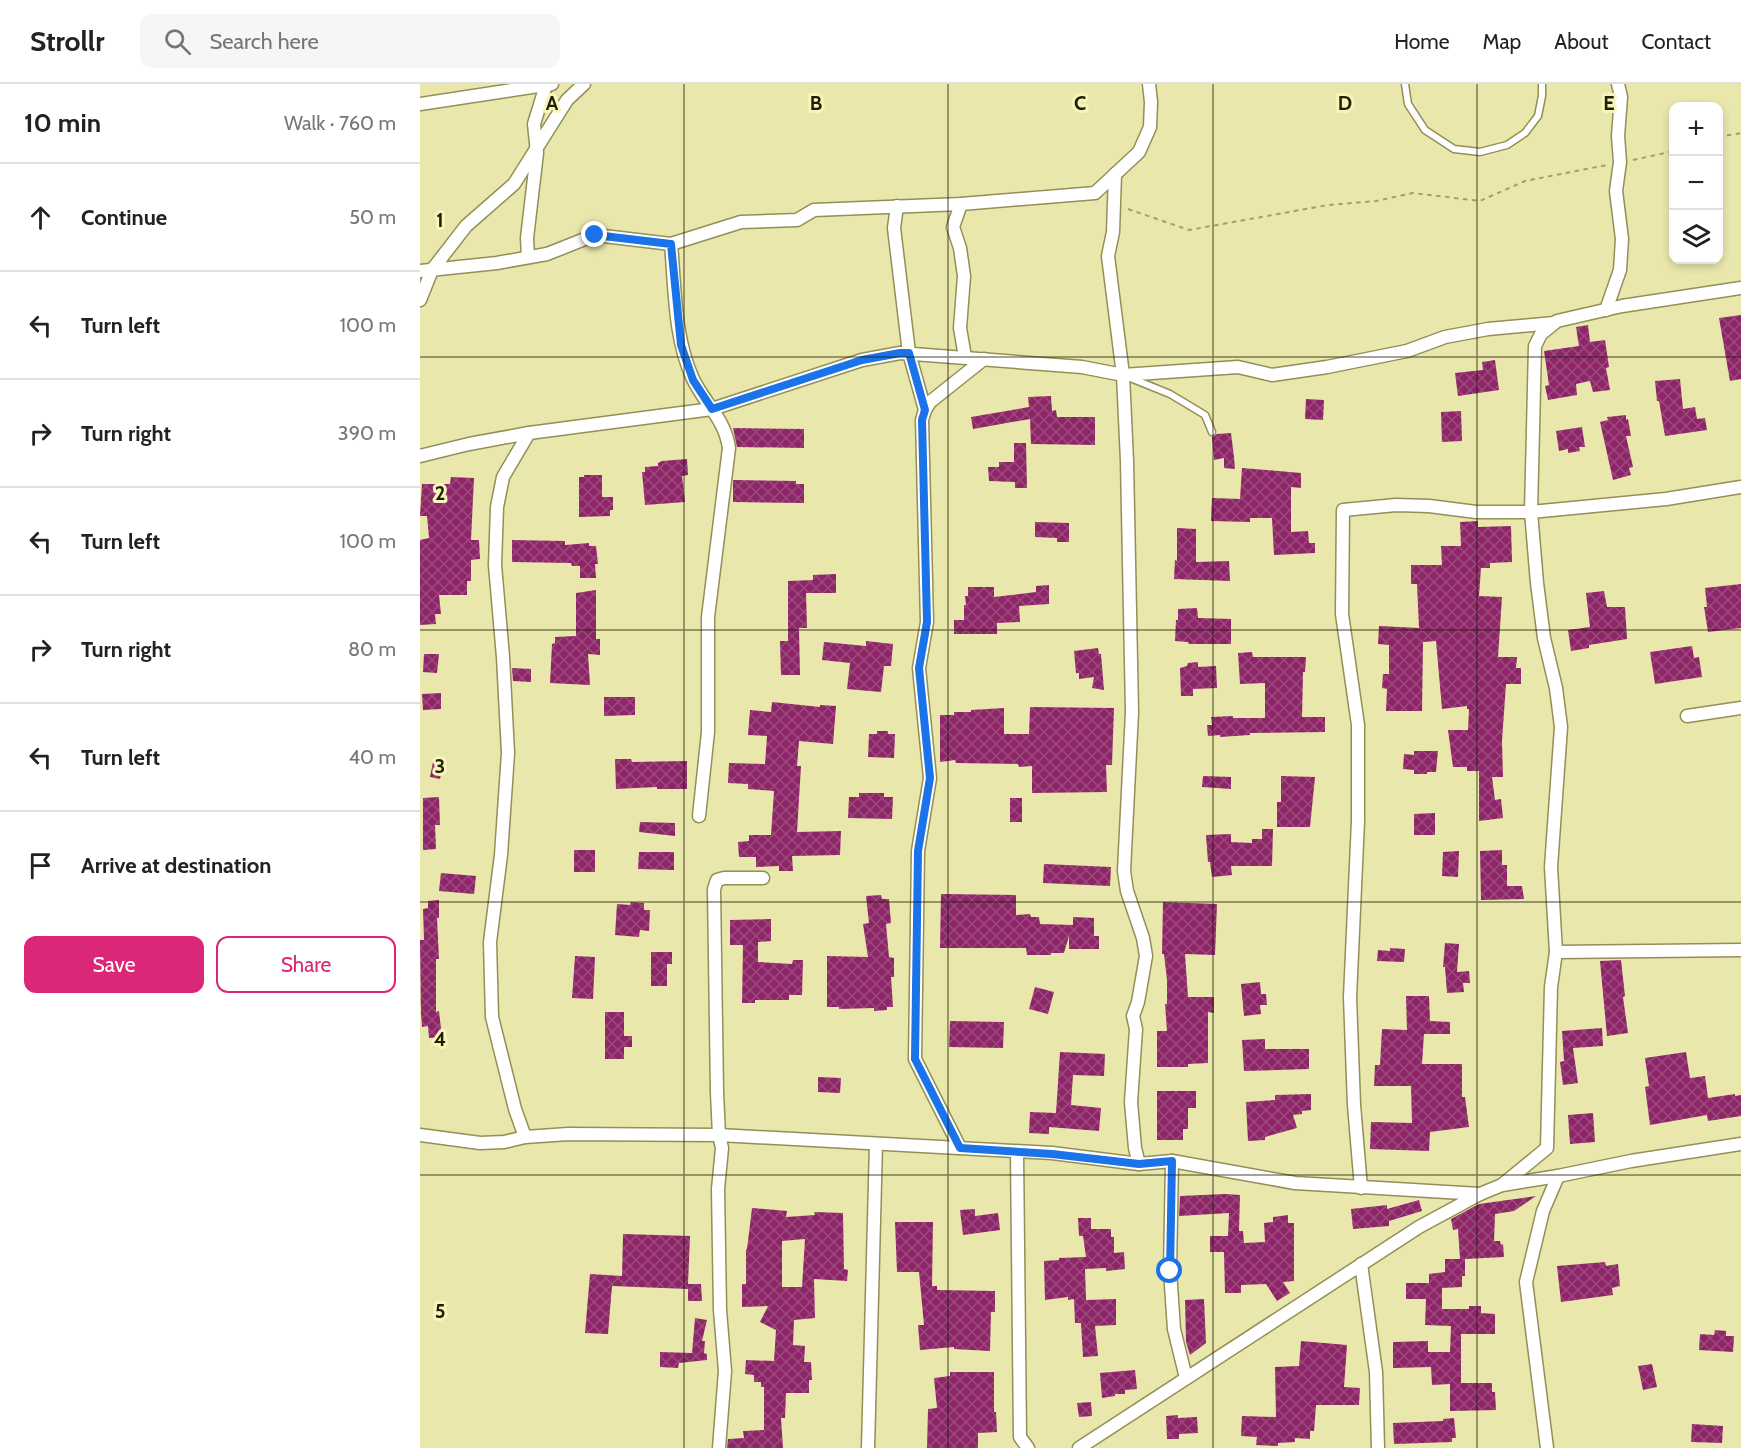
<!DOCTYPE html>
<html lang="en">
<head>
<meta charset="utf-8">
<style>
	:root { --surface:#fff; --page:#f6f6f6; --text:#222; --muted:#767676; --line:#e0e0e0; --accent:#db2777 }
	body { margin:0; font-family:Cabin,sans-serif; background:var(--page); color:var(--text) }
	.controls { position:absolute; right:18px; top:18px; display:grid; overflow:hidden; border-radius:12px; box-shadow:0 3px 9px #0003 }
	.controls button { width:54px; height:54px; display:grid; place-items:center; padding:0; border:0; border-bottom:2px solid var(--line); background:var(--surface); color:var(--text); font:30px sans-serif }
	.stop { position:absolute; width:18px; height:18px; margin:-14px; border:4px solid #1a73e8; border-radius:50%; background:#fff }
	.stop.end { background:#1a73e8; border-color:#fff; box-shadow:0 2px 6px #0008 }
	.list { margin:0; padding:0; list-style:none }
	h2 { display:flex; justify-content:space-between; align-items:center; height:78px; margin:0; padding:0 24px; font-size:26px }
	h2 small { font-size:20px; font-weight:400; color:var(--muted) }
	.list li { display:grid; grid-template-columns:39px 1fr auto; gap:18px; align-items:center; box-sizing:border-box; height:108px; padding:0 24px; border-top:2px solid var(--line) }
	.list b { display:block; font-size:22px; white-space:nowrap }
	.list em { font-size:20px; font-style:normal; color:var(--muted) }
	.actions { display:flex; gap:12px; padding:18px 24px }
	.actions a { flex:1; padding:14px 0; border:2px solid var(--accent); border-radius:12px; text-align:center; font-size:21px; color:var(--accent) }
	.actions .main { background:var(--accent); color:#fff }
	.icon { flex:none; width:33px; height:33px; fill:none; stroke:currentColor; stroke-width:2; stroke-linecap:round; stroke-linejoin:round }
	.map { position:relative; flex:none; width:1321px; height:1364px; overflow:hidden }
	header { display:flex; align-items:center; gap:36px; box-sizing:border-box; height:84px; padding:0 30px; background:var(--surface); border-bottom:2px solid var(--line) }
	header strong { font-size:28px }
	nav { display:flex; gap:33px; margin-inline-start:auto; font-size:21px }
	.search { width:420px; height:54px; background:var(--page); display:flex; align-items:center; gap:15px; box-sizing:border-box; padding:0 21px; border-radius:12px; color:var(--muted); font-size:22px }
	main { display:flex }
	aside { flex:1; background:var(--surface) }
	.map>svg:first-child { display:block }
</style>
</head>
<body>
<header>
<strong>Strollr</strong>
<div class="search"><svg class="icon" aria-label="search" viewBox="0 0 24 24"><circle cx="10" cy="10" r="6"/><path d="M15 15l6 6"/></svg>Search here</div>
<nav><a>Home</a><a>Map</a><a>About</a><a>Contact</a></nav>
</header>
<main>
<aside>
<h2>10 min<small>Walk · 760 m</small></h2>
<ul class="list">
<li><svg class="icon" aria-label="ahead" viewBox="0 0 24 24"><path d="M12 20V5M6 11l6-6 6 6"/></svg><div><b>Continue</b></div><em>50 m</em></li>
<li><svg class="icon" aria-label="left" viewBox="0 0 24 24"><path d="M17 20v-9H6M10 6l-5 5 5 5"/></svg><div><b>Turn left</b></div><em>100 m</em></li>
<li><svg class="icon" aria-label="right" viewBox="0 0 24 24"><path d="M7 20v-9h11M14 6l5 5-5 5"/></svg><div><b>Turn right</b></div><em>390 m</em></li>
<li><svg class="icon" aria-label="left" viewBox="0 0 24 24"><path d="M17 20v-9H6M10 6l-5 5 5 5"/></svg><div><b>Turn left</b></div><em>100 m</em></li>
<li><svg class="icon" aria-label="right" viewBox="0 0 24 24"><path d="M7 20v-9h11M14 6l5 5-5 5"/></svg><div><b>Turn right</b></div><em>80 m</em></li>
<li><svg class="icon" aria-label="left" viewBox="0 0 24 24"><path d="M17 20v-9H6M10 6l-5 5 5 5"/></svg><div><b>Turn left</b></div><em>40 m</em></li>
<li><svg class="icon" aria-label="arrive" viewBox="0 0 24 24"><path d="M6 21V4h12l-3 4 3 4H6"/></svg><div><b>Arrive at destination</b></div></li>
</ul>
<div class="actions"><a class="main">Save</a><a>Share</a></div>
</aside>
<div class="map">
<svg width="1321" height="1364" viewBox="0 0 1321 1364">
	<defs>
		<pattern id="building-cross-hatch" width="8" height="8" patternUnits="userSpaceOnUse" patternTransform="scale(1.5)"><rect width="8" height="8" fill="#8f2569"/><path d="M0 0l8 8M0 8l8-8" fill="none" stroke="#9a4b7c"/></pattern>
	</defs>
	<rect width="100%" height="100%" fill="#eae7ac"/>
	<g fill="url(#building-cross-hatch)" fill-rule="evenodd">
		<polygon points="1321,231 1321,295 1310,297 1299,234"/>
		<polygon points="1168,241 1170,258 1185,256 1189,283 1186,284 1190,306 1173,308 1170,297 1156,300 1157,311 1128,316 1125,302 1129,301 1124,267 1159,262 1156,243"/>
		<polygon points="1075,276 1079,306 1038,312 1035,289 1063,286 1062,278"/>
		<polygon points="1260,295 1263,325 1275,323 1277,335 1285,334 1287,346 1245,352 1239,317 1237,317 1235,297"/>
		<polygon points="631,312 632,327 636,326 637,333 675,333 675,361 611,360 610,335 553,345 551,333 609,323 608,313"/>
		<polygon points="886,315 904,316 903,336 885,335"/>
		<polygon points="1041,327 1042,357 1022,358 1021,328"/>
		<polygon points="1206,331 1206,336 1208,335 1211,352 1206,352 1213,383 1209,384 1211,391 1193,396 1180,338 1188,336 1187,333"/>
		<polygon points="1162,343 1165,363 1159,363 1160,367 1148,369 1148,365 1139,367 1136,347"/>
		<polygon points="313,344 384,345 384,364 317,363"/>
		<polygon points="811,349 814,373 815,385 804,384 804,374 794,376 792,353 797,350"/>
		<polygon points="594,359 606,359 607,404 595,404 595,398 569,397 568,383 579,383 579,378 594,378"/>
		<polygon points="267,375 268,391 262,392 265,418 225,421 222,388 225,388 225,383 238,382 238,379 242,377"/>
		<polygon points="822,384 881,389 881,404 871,403 871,448 888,447 889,459 895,459 895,469 854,471 852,434 830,434 830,438 791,437 792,414 820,415"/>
		<polygon points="164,391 182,391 182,413 193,413 193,426 190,426 190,432 159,433 159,393 164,393"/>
		<polygon points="31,393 54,394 51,456 59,456 60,475 51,476 51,497 47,497 47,511 19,511 21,530 15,530 16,540 0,541 0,456 9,454 7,432 0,432 2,400 30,400"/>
		<polygon points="313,396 376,397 376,400 384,400 384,419 313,418"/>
		<polygon points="1058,437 1058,443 1091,442 1092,478 1070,479 1070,484 1061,484 1059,512 1082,513 1078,573 1097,573 1096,584 1101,584 1101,600 1086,600 1082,657 1083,693 1072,693 1075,716 1081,715 1083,734 1059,737 1059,687 1047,687 1047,683 1033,683 1028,646 1048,646 1049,625 1047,625 1047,622 1022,625 1016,557 1003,558 1002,627 966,627 967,605 962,604 963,590 969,590 969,561 958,560 959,542 999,544 997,500 991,500 991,481 1022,481 1021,462 1041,462 1040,438"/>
		<polygon points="615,438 649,439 649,458 637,458 637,454 615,453"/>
		<polygon points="757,444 776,445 776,478 809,477 810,497 754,495 755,476 757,477"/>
		<polygon points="92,456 145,457 145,461 169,459 169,462 176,462 178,480 175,480 176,494 160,494 160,482 152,482 151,479 92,478"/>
		<polygon points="416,490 416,509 386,509 387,544 379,544 380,591 361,591 360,557 368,557 368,497 393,496 393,491"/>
		<polygon points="1321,500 1321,544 1288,548 1284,523 1287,523 1285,504"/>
		<polygon points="629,501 629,520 599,522 600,538 577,539 577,550 534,550 534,536 544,536 544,521 546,521 545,512 548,512 548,503 574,503 574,513 616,508 616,502"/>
		<polygon points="176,506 176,555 180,555 180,571 168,570 170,601 130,599 132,560 135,559 135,553 156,552 156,509"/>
		<polygon points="1184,507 1187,523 1205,523 1207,555 1169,561 1169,564 1151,567 1148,546 1170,543 1166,509"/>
		<polygon points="777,524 778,534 811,535 811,560 769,560 768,558 755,557 756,536 758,536 758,525"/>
		<polygon points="446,557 473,560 471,582 464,582 461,608 427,605 430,579 402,576 404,558 446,562"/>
		<polygon points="1272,562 1274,574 1279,573 1282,593 1235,600 1230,568"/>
		<polygon points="678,564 679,570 681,570 684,606 672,604 674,593 659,595 659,589 656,589 654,567"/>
		<polygon points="832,568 833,573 886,573 885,588 883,588 882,633 905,633 905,648 830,649 830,651 800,653 800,651 788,652 787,641 792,641 791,633 813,632 813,634 845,634 845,599 820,600 818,569"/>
		<polygon points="4,570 19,570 17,589 3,588"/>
		<polygon points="778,578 778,583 796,582 797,604 773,605 773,612 761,612 760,584 767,582 768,579"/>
		<polygon points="92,584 111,585 111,598 93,597"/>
		<polygon points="21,609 21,625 3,626 2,610"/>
		<polygon points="184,613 215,613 215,631 184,632"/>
		<polygon points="352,618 400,623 400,621 416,622 413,660 379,657 377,682 381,682 377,748 421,747 420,771 372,772 373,787 359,787 359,782 336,783 336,773 319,773 318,758 329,757 329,751 351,751 354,707 328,705 328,700 308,699 309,679 345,680 347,652 328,651 330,626 351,628"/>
		<polygon points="610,623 694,624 692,681 686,681 687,708 612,709 612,682 599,683 598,680 536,679 535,676 520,678 520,631 534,631 534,628 551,628 551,626 584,624 584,650 609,650"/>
		<polygon points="457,647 468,647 468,650 475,650 474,674 448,673 449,650 457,650"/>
		<polygon points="994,667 1018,667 1016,688 1007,688 1007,690 994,690 994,686 983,685 984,670 994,671"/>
		<polygon points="14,673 25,675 20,695 10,693"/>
		<polygon points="195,675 211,675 212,678 267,677 267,705 237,705 237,703 196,705"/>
		<polygon points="783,692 811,693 811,705 782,703"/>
		<polygon points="861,692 895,693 890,743 857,743 857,718 861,718"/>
		<polygon points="439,709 464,709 464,713 473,713 472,735 428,734 429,713 439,713"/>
		<polygon points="19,713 20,741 15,741 16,765 3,766 3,714"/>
		<rect x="590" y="714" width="12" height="24"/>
		<polygon points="1015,729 1015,751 994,751 994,730"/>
		<polygon points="220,738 255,739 255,752 219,748"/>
		<polygon points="842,745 853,745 852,782 811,782 812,791 792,793 790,778 788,778 786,751 811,750 811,758 832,759 832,755 842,755"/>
		<rect x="154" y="766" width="21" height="22"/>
		<polygon points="1082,766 1082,781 1087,781 1087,802 1102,802 1104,815 1061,816 1060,767"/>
		<polygon points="1039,767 1038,793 1022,792 1023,768"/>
		<polygon points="219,768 254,768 254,786 218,785"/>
		<polygon points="624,780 691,783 690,802 623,799"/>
		<polygon points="21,789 56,792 54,810 19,807"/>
		<polygon points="521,810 596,811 596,831 610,830 611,833 619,833 620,840 653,841 653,833 674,834 674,852 679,852 679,865 649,865 649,852 644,869 631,869 631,871 607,871 606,864 520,864"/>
		<polygon points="461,811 462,815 469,815 471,839 466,840 469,873 474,874 474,893 471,893 473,923 467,923 467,926 454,927 454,924 419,925 419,923 407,923 407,872 448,873 443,840 449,839 446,812"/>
		<polygon points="19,816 19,834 17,834 19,875 16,875 16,928 19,927 22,953 9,954 8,942 2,943 1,929 0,856 4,856 3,825 8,824 8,817"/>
		<polygon points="211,818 224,819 224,826 230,826 229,847 220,846 219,853 195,851 197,820 210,821"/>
		<polygon points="743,818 797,820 795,871 765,870 768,913 794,913 794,929 788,928 788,979 768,980 768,983 737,983 737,947 747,947 745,920 747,920 747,896 744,870 742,870"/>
		<polygon points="351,835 351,857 338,858 338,878 372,880 373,876 383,876 382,911 369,911 369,916 335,916 335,919 322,919 323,861 310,861 310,836"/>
		<polygon points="1025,859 1039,860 1037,888 1049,887 1050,899 1043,899 1044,908 1027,909 1025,883 1023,883"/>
		<polygon points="970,864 985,865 984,878 957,877 958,866 970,867"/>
		<polygon points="231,868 252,868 252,880 247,880 247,902 231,902"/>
		<polygon points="155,872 175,873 173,915 152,914"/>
		<polygon points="1201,876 1205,912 1203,913 1208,949 1187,952 1180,877"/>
		<polygon points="840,898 841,910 846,910 847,921 840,921 841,930 824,932 821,900"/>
		<polygon points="615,903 634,908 628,930 609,925"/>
		<polygon points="986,912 1009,912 1010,937 1030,938 1030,950 1004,950 1002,980 1042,980 1042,1013 1045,1013 1049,1043 1010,1048 1009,1067 950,1065 951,1038 992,1039 991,1002 954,1002 955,981 960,981 962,945 987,946"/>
		<polygon points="185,928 204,928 204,952 212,952 212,963 204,963 204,975 185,975"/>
		<polygon points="530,937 584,938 583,964 529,963"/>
		<polygon points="1182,944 1183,962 1153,964 1158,999 1143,1001 1140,978 1144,977 1142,947"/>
		<polygon points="845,955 845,965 889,965 889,985 824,987 822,956"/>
		<polygon points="640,968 685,970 684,992 653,991 651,1021 681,1024 679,1047 629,1043 629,1050 609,1049 610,1028 636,1029"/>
		<polygon points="1266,968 1270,994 1285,992 1288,1014 1315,1010 1315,1012 1321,1011 1321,1032 1288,1037 1287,1031 1230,1041 1225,1003 1229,1002 1225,974"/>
		<polygon points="398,993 421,994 420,1009 398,1008"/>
		<polygon points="737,1007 776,1007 776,1024 768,1024 768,1045 763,1045 763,1056 737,1056"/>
		<polygon points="891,1010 891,1026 882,1027 882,1030 873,1031 877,1044 845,1053 845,1056 828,1057 826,1018 855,1016 855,1011"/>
		<polygon points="1173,1029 1175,1058 1150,1060 1148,1031"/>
		<polygon points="805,1110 820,1111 819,1147 823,1147 824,1159 845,1158 844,1139 853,1138 853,1133 868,1131 868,1139 874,1139 874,1197 863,1198 870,1209 857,1217 846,1200 821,1201 821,1209 805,1209 804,1168 790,1168 790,1152 808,1152 809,1129 759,1132 760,1112"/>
		<polygon points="1116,1112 1094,1127 1075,1130 1074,1157 1080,1157 1081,1161 1083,1160 1084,1173 1045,1175 1045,1192 1042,1192 1042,1203 1022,1204 1022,1225 1049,1225 1049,1222 1061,1222 1061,1229 1075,1230 1075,1250 1041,1250 1041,1299 1072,1299 1072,1308 1075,1308 1076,1326 1030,1327 1030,1300 1012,1301 1011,1283 973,1284 973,1258 1008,1257 1008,1268 1030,1268 1031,1242 1005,1241 1006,1215 986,1215 986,1199 1009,1199 1009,1190 1025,1188 1025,1175 1040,1175 1038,1145 1033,1146 1031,1135 1059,1120"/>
		<polygon points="999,1116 1002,1127 969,1137 969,1142 933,1145 931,1125 967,1121 967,1125"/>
		<path d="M332,1124L367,1127L366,1133L395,1131L394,1128L423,1129L424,1185L428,1186L427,1197L394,1195L395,1234L374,1236L373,1261L385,1262L384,1278H391L392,1296H389V1309H366L365,1334H361L363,1364H307L308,1355L324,1354L323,1347L344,1346V1303H341V1298H334V1291L325,1290L326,1276L354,1277L356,1246L340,1238L348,1222L322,1223V1200H326V1165H327ZM385,1155L382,1203H362V1157Z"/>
		<polygon points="555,1125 555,1132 578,1129 580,1146 543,1151 540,1126"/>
		<polygon points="658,1134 671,1134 671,1145 691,1145 691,1153 694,1153 694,1169 704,1168 705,1185 686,1187 686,1184 665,1185 666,1216 696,1215 696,1241 675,1242 678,1272 663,1273 661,1239 655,1239 654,1215 648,1216 648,1213 625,1216 624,1177 639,1176 639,1174 666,1173 663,1152 659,1152"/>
		<polygon points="475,1138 513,1138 512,1202 517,1202 517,1206 575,1207 575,1228 571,1228 570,1267 534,1265 534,1263 500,1266 498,1241 504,1241 499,1188 477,1188"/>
		<polygon points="203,1150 270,1152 268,1200 281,1200 282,1217 268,1217 268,1205 192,1202 188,1250 165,1249 170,1190 202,1192"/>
		<polygon points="1185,1178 1186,1182 1198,1180 1200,1202 1192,1204 1193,1211 1141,1218 1137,1182"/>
		<polygon points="784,1215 786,1259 770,1271 766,1258 765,1216"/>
		<polygon points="275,1234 287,1236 282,1257 285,1257 284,1269 287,1270 287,1276 259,1279 258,1284 240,1283 240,1268 272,1269"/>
		<polygon points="1295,1246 1306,1247 1306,1252 1314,1252 1313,1268 1279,1266 1280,1250 1294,1251"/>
		<polygon points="881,1257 927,1261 924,1303 940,1304 939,1321 896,1321 894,1347 890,1347 890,1355 875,1354 875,1358 858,1359 858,1362 836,1361 837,1353 821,1352 822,1332 856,1333 855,1283 879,1282"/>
		<polygon points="1232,1280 1237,1303 1223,1306 1218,1282"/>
		<polygon points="715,1286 717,1305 705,1306 705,1310 695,1310 695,1312 682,1314 680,1289"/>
		<polygon points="530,1288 574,1288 574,1328 576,1328 577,1348 558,1349 558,1364 507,1364 508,1325 517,1324 514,1294 530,1292"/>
		<polygon points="671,1318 672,1332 659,1333 657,1319"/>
		<polygon points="758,1331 758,1334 777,1333 778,1349 759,1350 759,1355 747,1355 746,1332"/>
		<polygon points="1034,1334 1036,1354 1032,1354 1032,1358 974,1360 973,1339 1023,1337 1023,1335"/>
		<polygon points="1272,1340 1303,1342 1302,1359 1271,1358"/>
	</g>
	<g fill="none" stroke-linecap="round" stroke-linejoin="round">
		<g stroke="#928f57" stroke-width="9">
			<g id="lane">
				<polyline points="985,0 988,20 1005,46 1034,65 1060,68 1087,61 1105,49 1118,32 1122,12 1122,0"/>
				<polyline points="708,293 750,310 785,331 792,348"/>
			</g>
		</g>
		<g stroke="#928f57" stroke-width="15">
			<g id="street">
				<polyline points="0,20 132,0"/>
				<polyline points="695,90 693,148 688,172 703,291 818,283 852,291 907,283 987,267 1025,253 1068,245 1134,239"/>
				<polyline points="541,120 533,143 540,164 544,192 540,244 545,273"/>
				<polyline points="477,122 474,144 489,269 505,326"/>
				<path d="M251,160C255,204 254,254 273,295C285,320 305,335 309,364L288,533V648L279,732"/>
				<polyline points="108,173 107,154 117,69 114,40 126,1"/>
				<polyline points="0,187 77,179 127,170 175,151 251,160 321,138 377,136 394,126 541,120 675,109 719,68 730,43 731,18 729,0"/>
				<polyline points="0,216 12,186 46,142 94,100 147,16 164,0"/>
				<polyline points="1186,226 1200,186 1202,155 1196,107 1200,78 1198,52 1201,13 1198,0"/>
				<polyline points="0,372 49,360 109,349 292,325 442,276 480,269 662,283 703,291 707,377 712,628 704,787 707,807 723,854 726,872 718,918 713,932 716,945 711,1018 715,1064 719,1080"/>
				<polyline points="1267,632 1321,624"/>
				<polyline points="1136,868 1321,866"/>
				<polyline points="0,1051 60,1059 84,1058 105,1053 148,1050 299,1051 632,1069 719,1080 752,1077 875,1099 1060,1110"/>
				<polyline points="105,1053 95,1025 72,933 70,858 81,771 88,669 83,573 75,481 77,423 83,393 109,349"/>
				<polyline points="540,1064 495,975 498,767 510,694 499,584 507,538 502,336 505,326 510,318 564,275"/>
				<polyline points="597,1068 600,1353 608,1364"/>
				<polyline points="752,1077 750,1187 754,1245 766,1294"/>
				<polyline points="1082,1101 1127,1064 1131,903 1136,868 1131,783 1141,643 1136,604 1124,554 1117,499 1111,428 1115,262 1121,250 1137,237 1202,222 1321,204"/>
				<polyline points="941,1104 934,1021 930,913 938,737 938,641 922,530 923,426 976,421 1009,422 1056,428 1111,428 1246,415 1321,403"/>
				<polyline points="941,1180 956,1288 958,1364"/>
				<polyline points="299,1364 305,1287 300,1226 298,1105 302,1064 299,1051 297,1009 294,805 297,796 304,794 343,794"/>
				<polyline points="448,1364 456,1060"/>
				<polyline points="659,1364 999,1143 1060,1110 1082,1101 1138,1092 1211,1077 1321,1060"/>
				<polyline points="1127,1364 1106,1198 1123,1127 1138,1092"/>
			</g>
		</g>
		<g stroke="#a19f71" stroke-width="2" stroke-dasharray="4.5 4.5" stroke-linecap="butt">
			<polyline points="1298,53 1321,49"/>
			<polyline points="1213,76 1254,67"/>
			<polyline points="708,125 769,146 908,121 956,117 993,109 1060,117 1105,97 1187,81"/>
		</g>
		<use href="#lane" stroke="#fff" stroke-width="6"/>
		<use href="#street" stroke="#fff" stroke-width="12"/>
	</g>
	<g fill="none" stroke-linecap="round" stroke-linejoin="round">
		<polyline stroke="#1a73e8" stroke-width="8" points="175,151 251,160 261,261 273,296 292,325 442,276 480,269 489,269 505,326 502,336 507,538 499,584 510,694 498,767 495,975 540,1064 632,1070 719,1080 752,1077 750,1187"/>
	</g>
	<path fill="none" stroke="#201e07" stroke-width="1.5" stroke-opacity="0.55" d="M264,0V1364M528,0V1364M793,0V1364M1057,0V1364M0,273H1321M0,546H1321M0,818H1321M0,1091H1321"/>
	<g font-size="20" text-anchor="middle" font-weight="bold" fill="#201e07" stroke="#f7f5b9" stroke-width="6" stroke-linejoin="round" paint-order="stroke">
		<text x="132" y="26">A</text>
		<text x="396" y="26">B</text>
		<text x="660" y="26">C</text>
		<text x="925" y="26">D</text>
		<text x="1189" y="26">E</text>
		<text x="20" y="143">1</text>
		<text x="20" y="416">2</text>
		<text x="20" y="689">3</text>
		<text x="20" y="962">4</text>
		<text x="20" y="1234">5</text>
	</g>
</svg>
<div class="controls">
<button>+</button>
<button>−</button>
<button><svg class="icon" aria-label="layers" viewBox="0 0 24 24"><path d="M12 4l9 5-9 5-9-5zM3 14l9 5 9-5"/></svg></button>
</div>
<div class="stop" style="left:750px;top:1187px"></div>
<div class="stop end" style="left:175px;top:151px"></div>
</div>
</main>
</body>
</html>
